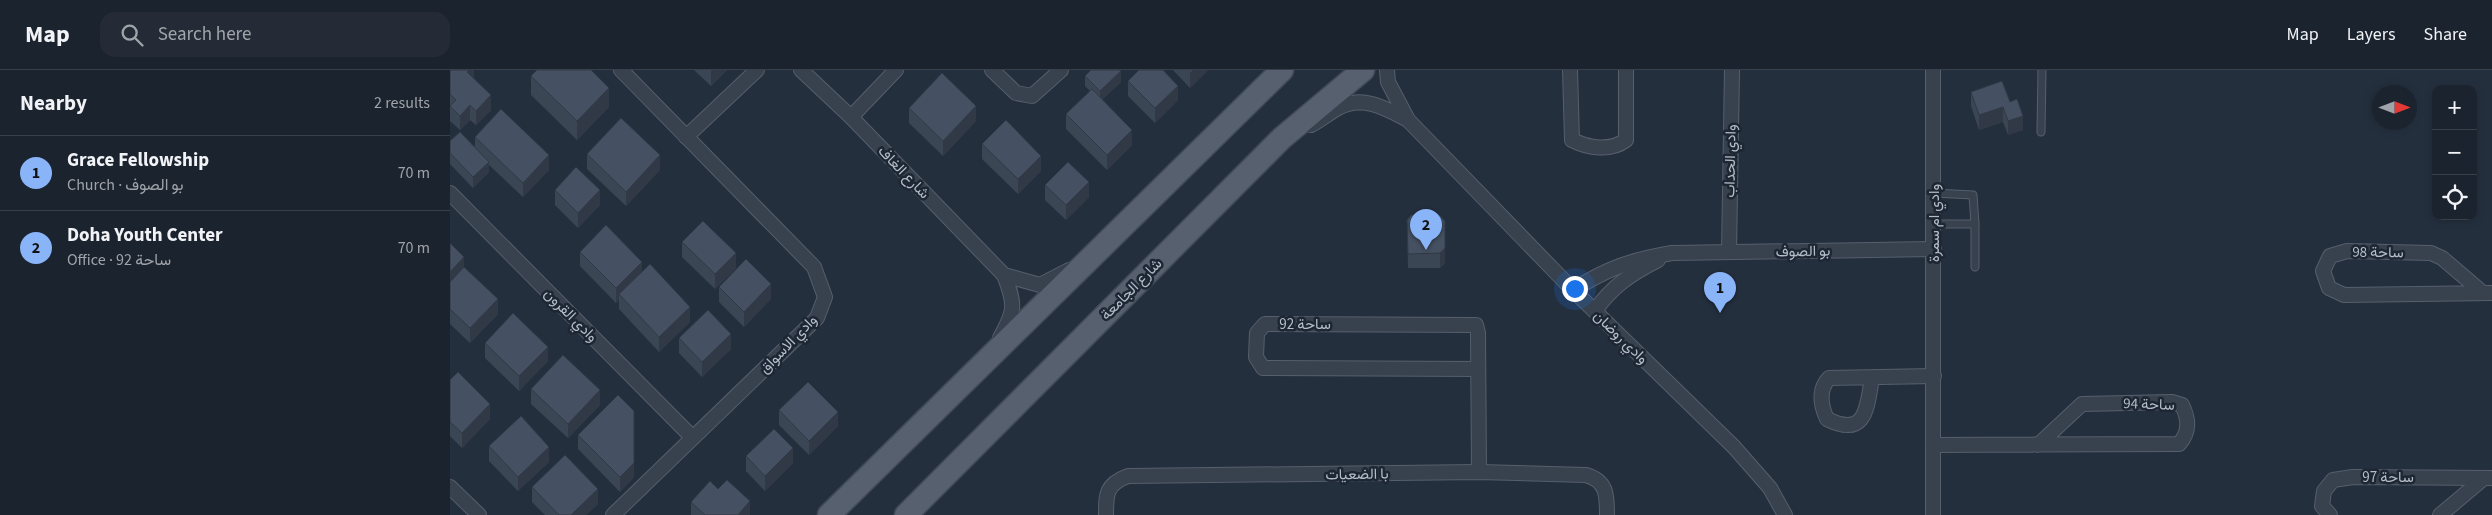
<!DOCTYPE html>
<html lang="en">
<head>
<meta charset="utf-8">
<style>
	:root { --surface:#1b232e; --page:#242b36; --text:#f1f3f6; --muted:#a0a4aa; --line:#39404a; --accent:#8ab4f8 }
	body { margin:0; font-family:"Source Sans 3",Vazirmatn,sans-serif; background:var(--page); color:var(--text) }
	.controls { position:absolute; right:15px; top:15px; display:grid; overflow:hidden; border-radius:10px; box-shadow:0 2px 8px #0003 }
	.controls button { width:45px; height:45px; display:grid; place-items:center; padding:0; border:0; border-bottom:1px solid var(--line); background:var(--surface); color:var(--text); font:25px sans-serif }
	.compass { position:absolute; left:1922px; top:15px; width:45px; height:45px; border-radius:50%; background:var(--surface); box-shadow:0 2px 8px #0003; rotate:90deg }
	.you { position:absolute; left:1124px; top:218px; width:18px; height:18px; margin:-12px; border:4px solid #fff; border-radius:50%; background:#1a73e8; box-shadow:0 0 0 8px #1a73e833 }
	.badge { display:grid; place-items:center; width:32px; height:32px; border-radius:50%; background:var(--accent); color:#111; font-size:16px; font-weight:700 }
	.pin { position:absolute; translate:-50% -41px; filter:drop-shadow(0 1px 2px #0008) }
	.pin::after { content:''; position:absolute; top:26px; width:18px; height:15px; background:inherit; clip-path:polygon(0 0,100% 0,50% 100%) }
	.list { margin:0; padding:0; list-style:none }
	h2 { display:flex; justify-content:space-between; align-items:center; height:65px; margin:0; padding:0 20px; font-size:21px }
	h2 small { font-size:16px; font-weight:400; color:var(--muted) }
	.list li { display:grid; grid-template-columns:32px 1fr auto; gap:15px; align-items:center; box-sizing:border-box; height:75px; padding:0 20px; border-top:1px solid var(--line) }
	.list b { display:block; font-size:19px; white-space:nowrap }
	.list p { margin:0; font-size:16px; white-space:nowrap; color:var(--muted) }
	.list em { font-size:16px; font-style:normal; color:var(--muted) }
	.icon { flex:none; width:28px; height:28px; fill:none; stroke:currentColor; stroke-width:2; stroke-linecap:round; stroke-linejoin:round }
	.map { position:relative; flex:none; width:2042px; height:445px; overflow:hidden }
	header { display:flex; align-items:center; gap:30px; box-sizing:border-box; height:70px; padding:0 25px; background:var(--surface); border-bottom:1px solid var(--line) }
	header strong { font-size:24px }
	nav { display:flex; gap:28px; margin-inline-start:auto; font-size:18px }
	.search { width:350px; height:45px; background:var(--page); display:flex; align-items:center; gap:12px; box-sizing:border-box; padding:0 18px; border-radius:15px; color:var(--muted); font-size:19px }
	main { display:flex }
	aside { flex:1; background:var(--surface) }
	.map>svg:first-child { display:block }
</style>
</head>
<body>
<header>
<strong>Map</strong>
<div class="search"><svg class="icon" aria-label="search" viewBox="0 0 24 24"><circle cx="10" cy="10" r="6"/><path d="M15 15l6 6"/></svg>Search here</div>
<nav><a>Map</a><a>Layers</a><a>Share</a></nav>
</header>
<main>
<aside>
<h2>Nearby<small>2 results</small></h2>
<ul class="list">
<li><span class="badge">1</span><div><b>Grace Fellowship</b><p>Church · بو الصوف</p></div><em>70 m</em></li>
<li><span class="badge">2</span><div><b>Doha Youth Center</b><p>Office · ساحة 92</p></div><em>70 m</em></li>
</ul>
</aside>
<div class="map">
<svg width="2042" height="445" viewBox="0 0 2042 445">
	<rect width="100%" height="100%" fill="#242f3e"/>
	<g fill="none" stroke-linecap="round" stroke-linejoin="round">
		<g stroke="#565f6c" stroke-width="9">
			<g id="lane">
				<polyline points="1591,62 1592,0"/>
				<polyline points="1484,123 1523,125 1525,154"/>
				<polyline points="1484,154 1525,154 1525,197"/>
			</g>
		</g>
		<g stroke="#565f6c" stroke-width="16">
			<g id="street">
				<path d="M351,0L401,47L554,205C566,235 565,241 550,268"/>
				<polyline points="542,0 566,23 582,26 611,0"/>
				<polyline points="937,0 938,12 958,50 1123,220 1284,377 1320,418 1335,445"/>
				<path d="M1120,0L1122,70C1138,78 1160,82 1176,70V0"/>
				<polyline points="1483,0 1483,445"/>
				<polyline points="401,47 446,0"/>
				<path d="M861,55C871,50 879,43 888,38C912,24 937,39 958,50"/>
				<polyline points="236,67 307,0"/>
				<polyline points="0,123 242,367"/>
				<polyline points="1279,182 1282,0"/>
				<polyline points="554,205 590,215 619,200"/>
				<path d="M1123,220C1158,198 1181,190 1222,183L1484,179"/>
				<polyline points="2033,223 1992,188 1981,183 1897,181 1880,186 1873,201 1879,218 1894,225 2042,223"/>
				<path d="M1145,241C1161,217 1182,203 1208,190"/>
				<polyline points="1028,299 813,298 806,287 807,263 815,254 1026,255 1028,263 1029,402"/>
				<path d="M1422,308C1417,336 1417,369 1377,349C1371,336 1368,320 1379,308L1484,306"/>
				<path d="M1484,375L1729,374C1740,362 1739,349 1732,335L1722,332L1632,334L1588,375"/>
				<polyline points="0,417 29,445"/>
				<polyline points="163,445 367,248 375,227 364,197 171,0"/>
				<path d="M656,445C656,424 656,414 678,406L1029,402L1136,405C1157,411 1157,425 1157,445"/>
				<polyline points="1880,445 1872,436 1874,421 1883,410 1903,407 2042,408"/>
				<polyline points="1990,445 2034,408"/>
			</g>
		</g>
		<g stroke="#414a57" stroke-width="25">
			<g id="primary">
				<polyline points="379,445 832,0"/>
				<polyline points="456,445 832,68 913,0"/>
			</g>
		</g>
		<use href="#lane" stroke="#38414e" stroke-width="7"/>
		<use href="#street" stroke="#38414e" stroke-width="14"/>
		<use href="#primary" stroke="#56606e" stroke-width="22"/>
	</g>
	<g fill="#3b4654">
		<polygon points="0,0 24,0 24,8 41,40 26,55 20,50 10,60 0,51"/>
		<polygon points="244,0 277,0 261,16"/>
		<polygon points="723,0 758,0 740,18"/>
		<polygon points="81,6 159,37 127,70 81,25"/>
		<polygon points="635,6 671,12 652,30 682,75 657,100 616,59 616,44 640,21 635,16"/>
		<polygon points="678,11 728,30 705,53 678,26"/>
		<polygon points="1521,22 1560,32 1573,60 1558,65 1553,52 1529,60 1521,36"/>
		<polygon points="459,38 526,51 493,86 459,53"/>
		<polygon points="25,67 99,100 73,127 39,95 39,102 23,118 0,94 0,71 25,77"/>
		<polygon points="532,74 591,101 568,124 532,89"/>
		<polygon points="137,84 210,100 176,136 137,99"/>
		<polygon points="595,115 639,127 616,150 595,130"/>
		<polygon points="105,120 150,135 128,158 105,135"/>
		<polygon points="990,145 995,193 990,198 958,198 957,150"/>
		<polygon points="232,172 286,198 265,219 232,187"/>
		<polygon points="0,173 14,198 48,244 20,273 0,254"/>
		<polygon points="130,182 192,202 240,252 209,282 169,239 169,230 166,233 130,196"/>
		<polygon points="269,217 321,229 294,257 269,232"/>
		<polygon points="229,268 281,279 252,307 229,283"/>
		<polygon points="35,273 98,291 69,321 35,288"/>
		<polygon points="0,310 40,349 12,378 0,366"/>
		<polygon points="81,319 150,335 118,368 81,334"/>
		<polygon points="329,340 388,356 359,385 329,355"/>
		<polygon points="128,365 184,407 170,422 128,379"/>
		<polygon points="39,376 99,392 68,421 39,391"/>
		<polygon points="296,386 343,393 315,421 296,401"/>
		<polygon points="82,417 148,434 136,445 95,445 82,432"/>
		<polygon points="268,419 300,445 241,445 241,432"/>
	</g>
	<g fill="#303945">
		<polygon points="19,0 24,0 24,10 17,2"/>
		<polygon points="262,0 277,0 261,16 261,1"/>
		<polygon points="743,0 758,0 740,18 740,3"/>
		<polygon points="671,1 671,12 650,32 650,21"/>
		<polygon points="728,16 728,30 705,53 705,38"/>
		<polygon points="159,18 159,37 127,70 127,51"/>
		<polygon points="41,25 41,40 26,55 26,41"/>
		<polygon points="20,35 20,50 10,60 10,46"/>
		<polygon points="526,36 526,51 493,86 493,71"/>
		<polygon points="1553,37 1553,52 1529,60 1529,45"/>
		<polygon points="1573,46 1573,60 1558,65 1558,51"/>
		<polygon points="682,60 682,75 657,100 657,85"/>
		<polygon points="99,85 99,100 73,127 73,113"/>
		<polygon points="210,85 210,100 176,136 176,122"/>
		<polygon points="591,86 591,101 568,124 568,109"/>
		<polygon points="39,92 39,102 23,118 23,107"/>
		<polygon points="639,112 639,127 616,150 616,135"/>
		<polygon points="150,120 150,135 128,158 128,143"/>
		<polygon points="995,178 995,193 990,198 990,183"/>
		<polygon points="286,183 286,198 265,219 265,204"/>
		<polygon points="14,187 14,202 0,217 0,202"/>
		<polygon points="192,192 192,207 169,224 169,230 166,233 166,218"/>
		<polygon points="321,214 321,229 294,257 294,242"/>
		<polygon points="48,229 48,244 20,273 20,258"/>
		<polygon points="240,237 240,252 209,282 209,267"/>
		<polygon points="281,264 281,279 252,307 252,292"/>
		<polygon points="98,277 98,291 69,321 69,306"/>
		<polygon points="150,320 150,335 118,368 118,354"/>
		<polygon points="40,334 40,349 12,378 12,363"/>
		<polygon points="184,341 184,407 170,422 170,407"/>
		<polygon points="388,342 388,356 359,385 359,371"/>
		<polygon points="99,377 99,392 68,421 68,407"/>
		<polygon points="343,378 343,393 315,421 315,406"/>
		<polygon points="148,419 148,434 136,445 121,445"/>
		<polygon points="300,431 300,445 288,445"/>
	</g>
	<g fill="#455162" stroke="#303945">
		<polygon points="0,0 19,0 17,2 41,25 26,41 20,35 10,46 0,36 6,30 0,24"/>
		<polygon points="87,0 141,0 159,18 127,51 81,6"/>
		<polygon points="641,0 669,0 671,1 650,21 635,6"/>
		<polygon points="689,0 713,0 728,16 705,38 678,11"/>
		<polygon points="492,3 526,36 493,71 459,38"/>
		<polygon points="1552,11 1560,32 1567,29 1573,46 1558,51 1553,37 1529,45 1521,22"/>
		<polygon points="642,19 682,60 657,85 616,44"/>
		<polygon points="51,39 99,85 73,113 25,67"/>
		<polygon points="171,48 210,85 176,122 137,84"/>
		<polygon points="556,50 591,86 568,109 532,74"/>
		<polygon points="10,62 39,92 23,107 0,83 0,71"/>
		<polygon points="618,92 639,112 616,135 595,115"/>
		<polygon points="126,97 150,120 128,143 105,120"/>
		<polygon points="961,145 990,145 995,151 995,178 990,183 958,184 957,150"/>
		<polygon points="253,151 286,183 265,204 232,172"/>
		<polygon points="156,155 192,192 166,218 130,182"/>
		<polygon points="0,173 14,187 0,202"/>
		<polygon points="296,189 321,214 294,242 269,217"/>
		<polygon points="200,194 240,237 209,267 169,224"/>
		<polygon points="14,197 48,229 20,258 0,239 0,212"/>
		<polygon points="258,240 281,264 252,292 229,268"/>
		<polygon points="63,243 98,277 69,306 35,273"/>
		<polygon points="113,285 150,320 118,354 81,319"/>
		<polygon points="8,302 40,334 12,363 0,352 0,310"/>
		<polygon points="358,312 388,342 359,371 329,340"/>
		<polygon points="168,325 184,341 184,393 170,407 128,365"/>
		<polygon points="71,346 99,377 68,407 39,376"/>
		<polygon points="324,359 343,378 315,406 296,386"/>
		<polygon points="115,385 148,419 121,445 109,445 82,417"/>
		<polygon points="277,410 300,431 288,445 255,445 241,432 260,411 268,419"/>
	</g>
	<g text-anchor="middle" stroke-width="5" stroke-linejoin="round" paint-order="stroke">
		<g font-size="15" fill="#b4bcc9" stroke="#1d2633">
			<text transform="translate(1280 91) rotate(-89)" y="5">وادي الحداب</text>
			<text transform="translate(454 102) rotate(46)" y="5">شارع الغاف</text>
			<text transform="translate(1484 153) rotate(-90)" y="5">وادي ام سمرة</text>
			<text transform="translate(1353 181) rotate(-1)" y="5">بو الصوف</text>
			<text transform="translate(1928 182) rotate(1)" y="5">ساحة 98</text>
			<text transform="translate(681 219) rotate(-45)" y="5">شارع الجامعة</text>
			<text transform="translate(121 245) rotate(45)" y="5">وادي القرون</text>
			<text x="855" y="259">ساحة 92</text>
			<text transform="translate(1171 267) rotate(44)" y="5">وادي روضان</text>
			<text transform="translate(338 274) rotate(-46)" y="5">وادي الاسواق</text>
			<text transform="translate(1699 334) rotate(2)" y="5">ساحة 94</text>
			<text transform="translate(907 404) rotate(-1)" y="5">با الضعيات</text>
			<text x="1938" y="412">ساحة 97</text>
		</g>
	</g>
</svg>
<div class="controls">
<button>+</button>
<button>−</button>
<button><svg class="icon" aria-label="locate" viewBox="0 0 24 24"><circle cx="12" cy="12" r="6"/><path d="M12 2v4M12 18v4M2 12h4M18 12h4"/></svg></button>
</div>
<svg class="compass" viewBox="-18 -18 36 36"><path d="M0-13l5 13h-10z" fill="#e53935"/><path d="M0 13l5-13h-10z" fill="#a0a4aa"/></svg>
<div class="you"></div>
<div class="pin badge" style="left:1270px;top:243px">1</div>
<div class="pin badge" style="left:976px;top:180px">2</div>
</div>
</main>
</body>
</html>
